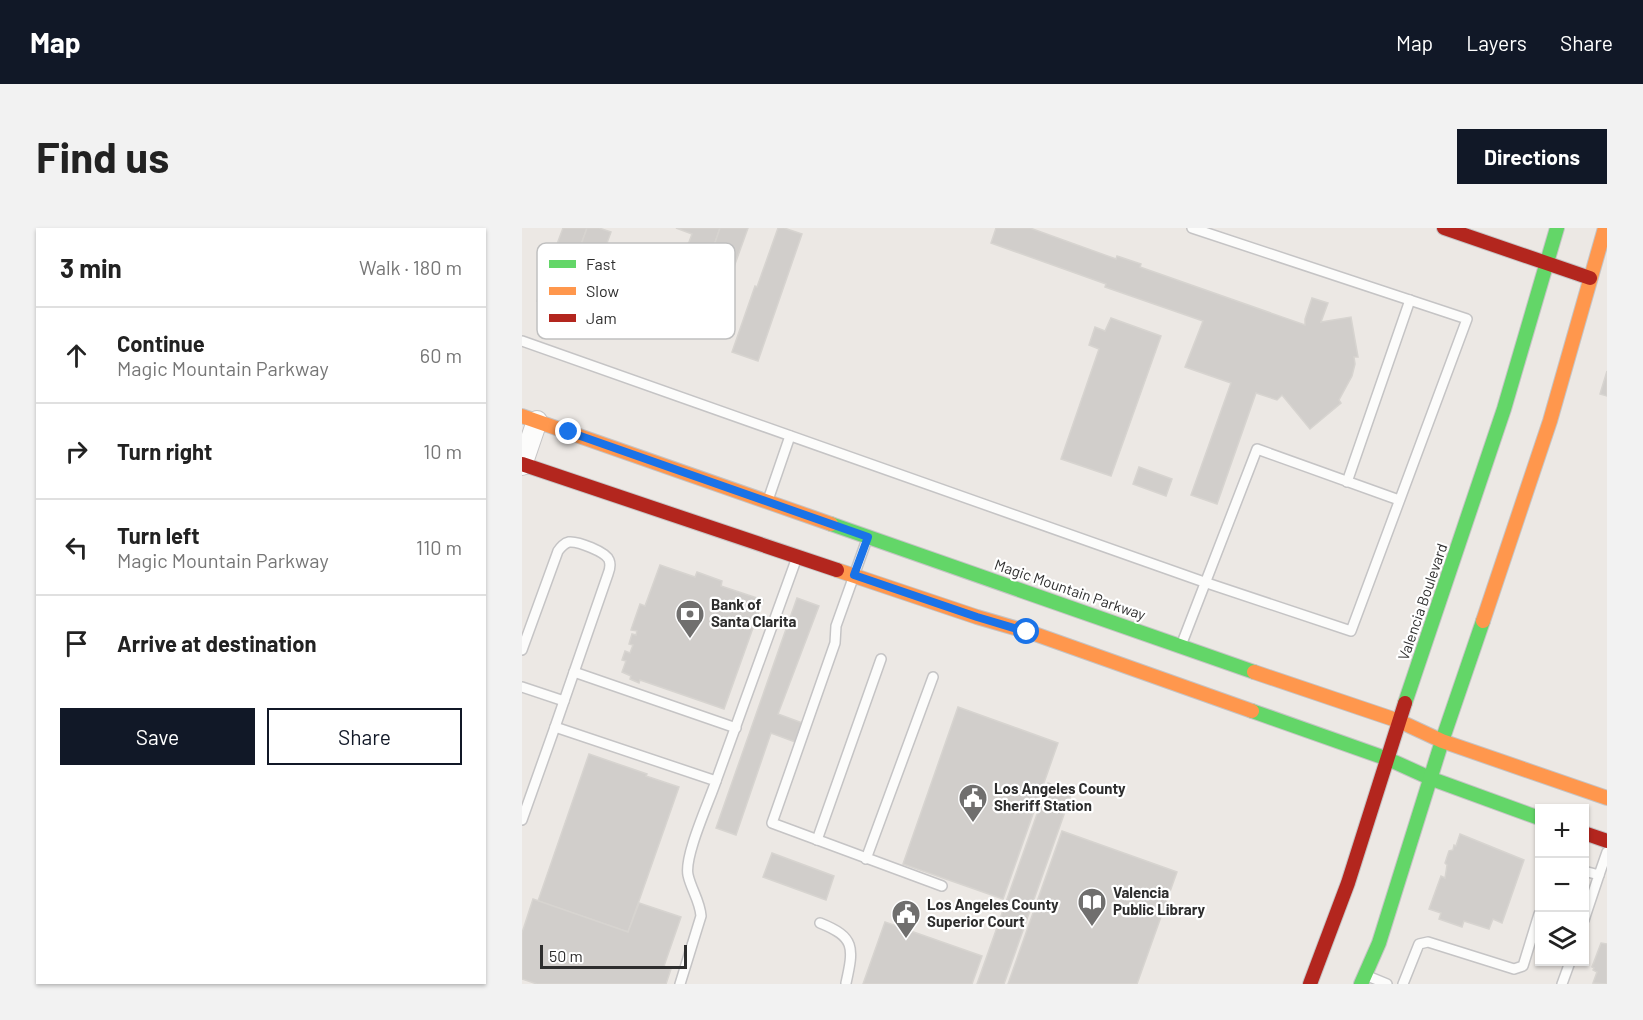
<!DOCTYPE html>
<html lang="en">
<head>
<meta charset="utf-8">
<style>
	:root { --surface:#fff; --page:#f2f2f2; --text:#222; --muted:#767676; --line:#e0e0e0; --accent:#111827 }
	body { margin:0; font-family:Barlow,sans-serif; background:var(--page); color:var(--text) }
	.controls { position:absolute; right:18px; bottom:18px; display:grid; overflow:hidden; border-radius:0px; box-shadow:0 2px 4px #0004 }
	.controls button { width:54px; height:54px; display:grid; place-items:center; padding:0; border:0; border-bottom:2px solid var(--line); background:var(--surface); color:var(--text); font:30px sans-serif }
	.scale { position:absolute; left:18px; bottom:15px; width:147px; box-sizing:border-box; padding-left:6px; border:3px solid #2e2e2e; border-top:0; font-size:16px; line-height:21px; white-space:nowrap; color:#2e2e2e; -webkit-text-stroke:4px #fff; paint-order:stroke }
	.stop { position:absolute; width:18px; height:18px; margin:-14px; border:4px solid #1a73e8; border-radius:50%; background:#fff }
	.stop.end { background:#1a73e8; border-color:#fff; box-shadow:0 2px 6px #0008 }
	.list { margin:0; padding:0; list-style:none }
	h2 { display:flex; justify-content:space-between; align-items:center; height:78px; margin:0; padding:0 24px; font-size:26px }
	h2 small { font-size:20px; font-weight:400; color:var(--muted) }
	.list li { display:grid; grid-template-columns:39px 1fr auto; gap:18px; align-items:center; box-sizing:border-box; height:96px; padding:0 24px; border-top:2px solid var(--line) }
	.list b { display:block; font-size:22px; white-space:nowrap }
	.list p { margin:0; font-size:20px; white-space:nowrap; color:var(--muted) }
	.list em { font-size:20px; font-style:normal; color:var(--muted) }
	.actions { display:flex; gap:12px; padding:18px 24px }
	.actions a { flex:1; padding:14px 0; border:2px solid var(--accent); border-radius:0px; text-align:center; font-size:21px; color:var(--accent) }
	.actions .main { background:var(--accent); color:#fff }
	.icon { flex:none; width:33px; height:33px; fill:none; stroke:currentColor; stroke-width:2; stroke-linecap:round; stroke-linejoin:round }
	.map { position:relative; flex:none; width:1085px; height:756px; overflow:hidden; border-radius:0px }
	header { display:flex; align-items:center; gap:36px; box-sizing:border-box; height:84px; padding:0 30px; background:var(--accent); color:#fff }
	header strong { font-size:28px }
	nav { display:flex; gap:33px; margin-inline-start:auto; font-size:21px }
	.intro { display:flex; align-items:center; justify-content:space-between; box-sizing:border-box; height:144px; padding:0 36px }
	h1 { margin:0; font-size:42px }
	.button { padding:15px 27px; border-radius:0px; background:var(--accent); color:#fff; font-size:21px; font-weight:700 }
	main { display:flex; gap:36px; padding:0 36px }
	aside { flex:1; background:var(--surface); border-radius:0px; box-shadow:0 2px 4px #0004 }
	.map>svg:first-child { display:block }
</style>
</head>
<body>
<header>
<strong>Map</strong>
<nav><a>Map</a><a>Layers</a><a>Share</a></nav>
</header>
<div class="intro"><h1>Find us</h1><a class="button">Directions</a></div>
<main>
<aside>
<h2>3 min<small>Walk · 180 m</small></h2>
<ul class="list">
<li><svg class="icon" aria-label="ahead" viewBox="0 0 24 24"><path d="M12 20V5M6 11l6-6 6 6"/></svg><div><b>Continue</b><p>Magic Mountain Parkway</p></div><em>60 m</em></li>
<li><svg class="icon" aria-label="right" viewBox="0 0 24 24"><path d="M7 20v-9h11M14 6l5 5-5 5"/></svg><div><b>Turn right</b></div><em>10 m</em></li>
<li><svg class="icon" aria-label="left" viewBox="0 0 24 24"><path d="M17 20v-9H6M10 6l-5 5 5 5"/></svg><div><b>Turn left</b><p>Magic Mountain Parkway</p></div><em>110 m</em></li>
<li><svg class="icon" aria-label="arrive" viewBox="0 0 24 24"><path d="M6 21V4h12l-3 4 3 4H6"/></svg><div><b>Arrive at destination</b></div></li>
</ul>
<div class="actions"><a class="main">Save</a><a>Share</a></div>
</aside>
<div class="map">
<svg width="1085" height="756" viewBox="0 0 1085 756">
	<rect width="100%" height="100%" fill="#ece8e4"/>
	<g fill="#d1cecb" stroke="#d7d4d0" stroke-width="1.5">
		<polygon points="41,0 65,0 36,81 15,73 20,62 18,62"/>
		<polygon points="65,0 77,0 89,4 69,59 61,56 59,61 45,56"/>
		<polygon points="154,0 198,0 168,87 166,86 163,96 147,90 151,80 147,79 152,64 149,63 170,6"/>
		<polygon points="198,0 226,0 208,50 184,41"/>
		<polygon points="256,0 262,0 280,6 236,133 210,124 233,58 235,59"/>
		<polygon points="474,0 508,0 594,31 595,28 619,36 618,39 783,97 783,91 790,70 806,75 799,94 829,89 836,129 832,129 833,136 830,148 817,172 819,175 788,201 760,167 755,172 734,165 695,276 669,267 709,155 663,139 681,93 583,59 584,56 469,15"/>
		<polygon points="589,90 639,108 589,248 539,231 577,121 567,117 573,99 583,103"/>
		<polygon points="1085,143 1085,168 1078,166"/>
		<polygon points="617,239 650,251 644,268 611,256"/>
		<polygon points="138,337 173,349 175,344 200,353 199,358 241,372 202,481 118,452 117,455 108,451 109,448 100,444 104,433 100,432 103,423 108,425 111,417 107,416 110,406 114,407 115,403 109,402 118,376 123,378"/>
		<polygon points="275,370 297,378 256,486 283,496 276,515 249,505 214,607 194,600"/>
		<polygon points="436,479 536,515 481,671 381,636"/>
		<polygon points="67,526 125,546 124,548 157,559 106,704 16,673"/>
		<polygon points="526,555 550,564 482,756 455,756"/>
		<polygon points="540,603 655,644 615,756 486,756"/>
		<polygon points="938,606 1002,632 980,695 971,691 967,701 942,693 940,699 917,691 919,685 907,681 919,648 923,650 925,637 923,635 927,623 931,622 932,617 934,618"/>
		<polygon points="250,625 312,648 304,672 241,649"/>
		<polygon points="11,671 106,704 117,675 159,689 142,738 149,741 144,756 15,756 0,751 0,705"/>
		<polygon points="363,694 460,728 450,756 341,756"/>
		<polygon points="1079,715 1085,716 1085,756 1071,755 1075,744 1071,742 1072,740 1070,739"/>
	</g>
	<g fill="none" stroke-linecap="round" stroke-linejoin="round">
		<g stroke="#c5c4c5" stroke-width="12">
			<g id="lane">
				<polyline points="0,113 682,354 829,403 945,91 670,0"/>
				<polyline points="825,254 888,72"/>
				<polyline points="246,272 268,208"/>
				<polyline points="344,314 314,398 313,415 250,595 420,658"/>
				<polyline points="660,415 735,221 877,272"/>
				<path d="M0,422L36,323C39,319 42,315 47,314C56,313 84,324 87,332C89,337 88,341 86,346L33,499"/>
				<polyline points="52,444 214,500"/>
				<polyline points="0,459 42,473"/>
				<polyline points="194,553 274,332"/>
				<path d="M0,592L33,499L194,553C187,574 162,628 166,647C169,661 178,673 179,688L158,756"/>
				<polyline points="295,612 359,431"/>
				<polyline points="344,631 411,449"/>
				<polyline points="1062,643 1077,647 1062,692"/>
				<polyline points="1077,647 1085,624"/>
				<path d="M298,695C333,709 332,719 324,755"/>
				<polyline points="848,749 865,756"/>
				<polyline points="881,756 897,716 906,714 992,741 1001,738 1017,686"/>
				<polyline points="1040,756 1048,734"/>
			</g>
		</g>
		<g stroke="#c5c4c5" stroke-width="22">
			<polyline id="street" points="0,237 15,193"/>
		</g>
		<g stroke="#c5c4c5" stroke-width="16">
			<g id="fast">
				<polyline points="309,296 732,444"/>
				<polyline points="883,475 982,181 1035,0"/>
				<polyline points="730,483 866,531 910,551 1017,590"/>
				<polyline points="839,756 857,715 920,513 961,393"/>
			</g>
		</g>
		<g stroke="#c5c4c5" stroke-width="16">
			<g id="slow">
				<polyline points="0,188 309,296"/>
				<polyline points="315,342 455,389 510,405 730,483"/>
				<polyline points="961,393 1028,193 1083,0"/>
				<polyline points="732,444 877,493 920,513 1085,570"/>
			</g>
		</g>
		<g stroke="#c5c4c5" stroke-width="16">
			<g id="jam">
				<polyline points="922,0 1068,50"/>
				<polyline points="0,236 315,342"/>
				<polyline points="1062,605 1085,613"/>
				<polyline points="788,756 826,655 883,475"/>
			</g>
		</g>
		<use href="#lane" stroke="#fcfcfb" stroke-width="9"/>
		<use href="#street" stroke="#fcfcfb" stroke-width="20"/>
		<use href="#fast" stroke="#63d668" stroke-width="14"/>
		<use href="#slow" stroke="#ff974d" stroke-width="14"/>
		<use href="#jam" stroke="#b3261e" stroke-width="14"/>
	</g>
	<g fill="none" stroke-linecap="round" stroke-linejoin="round">
		<polyline stroke="#1a73e8" stroke-width="8" points="47,204 346,309 332,347 455,389 505,404"/>
	</g>
	<defs>
		<g id="bank-pin" transform="scale(1.5)"><path d="M0 17L-7.5 6A9.5 9.5 0 1 1 7.5 6Z" fill="#706f6e" stroke="#fff"/><path d="M-6-4H6V4H-6ZM0-2.3a2.3 2.3 0 1 0 0 4.6a2.3 2.3 0 1 0 0-4.6Z" fill="#fff"/></g>
		<g id="civic-pin" transform="scale(1.5)"><path d="M0 17L-7.5 6A9.5 9.5 0 1 1 7.5 6Z" fill="#706f6e" stroke="#fff"/><path d="M-.6-6.5H3V-4.5H.6V-3L4-1V1h2V6H-6V1h2V-1L-.6-3ZM-1.2 2.5V6h2.4V2.5Z" fill="#fff"/></g>
		<g id="library-pin" transform="scale(1.5)"><path d="M0 17L-7.5 6A9.5 9.5 0 1 1 7.5 6Z" fill="#706f6e" stroke="#fff"/><path d="M-6-4Q-3-5.5-.7-3.5V5Q-3 3-6 4ZM6-4Q3-5.5 .7-3.5V5Q3 3 6 4Z" fill="#fff"/></g>
	</defs>
	<g fill-rule="evenodd">
		<use href="#bank-pin" x="168" y="386"/>
		<use href="#civic-pin" x="451" y="570"/>
		<use href="#library-pin" x="570" y="674"/>
		<use href="#civic-pin" x="384" y="686"/>
	</g>
	<g text-anchor="middle" stroke-width="4.5" stroke-linejoin="round" paint-order="stroke">
		<g font-size="15" fill="#2e2e2e" stroke="#fff">
			<text transform="translate(548 362) rotate(19)" y="5">Magic Mountain Parkway</text>
			<text transform="translate(901 374) rotate(-71)" y="5">Valencia Boulevard</text>
		</g>
		<g font-size="15" font-weight="bold" fill="#2e2e2e" stroke="#fff" text-anchor="start">
			<text x="189" y="382">Bank of<tspan x="189" dy="17">Santa Clarita</tspan></text>
			<text x="472" y="566">Los Angeles County<tspan x="472" dy="17">Sheriff Station</tspan></text>
			<text x="591" y="670">Valencia<tspan x="591" dy="17">Public Library</tspan></text>
			<text x="405" y="682">Los Angeles County<tspan x="405" dy="17">Superior Court</tspan></text>
		</g>
	</g>
	<rect x="15" y="15" width="198" height="96" rx="9" fill="#fff" stroke="#c0c0c0" stroke-width="1.5"/>
	<rect x="27" y="32" width="27" height="8" fill="#63d668"/>
	<rect x="27" y="59" width="27" height="8" fill="#ff974d"/>
	<rect x="27" y="86" width="27" height="8" fill="#b3261e"/>
	<g font-size="16" fill="#2e2e2e">
		<text x="64" y="42">Fast</text>
		<text x="64" y="69">Slow</text>
		<text x="64" y="96">Jam</text>
	</g>
</svg>
<div class="controls">
<button>+</button>
<button>−</button>
<button><svg class="icon" aria-label="layers" viewBox="0 0 24 24"><path d="M12 4l9 5-9 5-9-5zM3 14l9 5 9-5"/></svg></button>
</div>
<div class="scale">50 m</div>
<div class="stop" style="left:505px;top:404px"></div>
<div class="stop end" style="left:47px;top:204px"></div>
</div>
</main>
</body>
</html>
